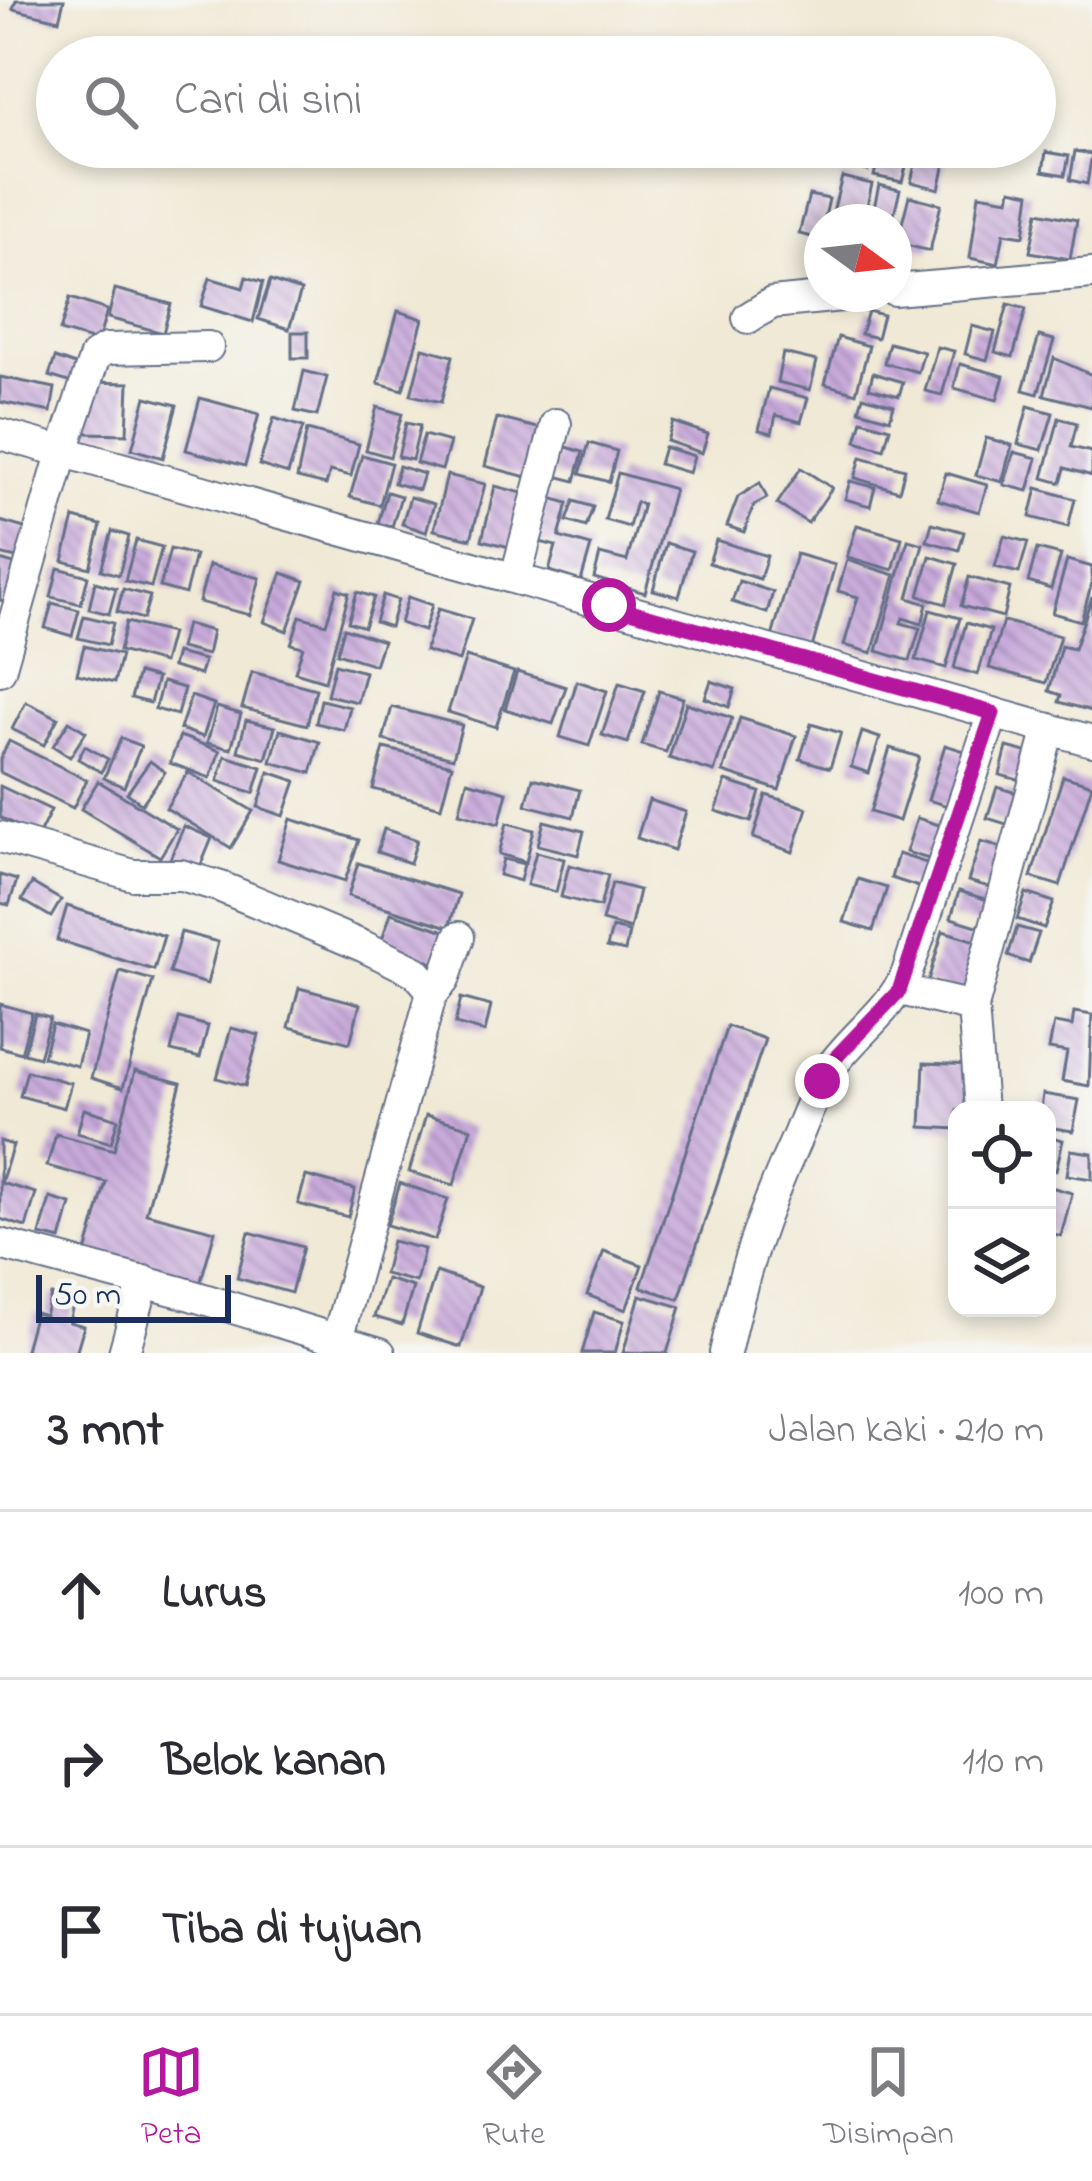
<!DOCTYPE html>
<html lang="id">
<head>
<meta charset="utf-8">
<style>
	:root { --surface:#fff; --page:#f2f2f3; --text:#2b2b33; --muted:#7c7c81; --line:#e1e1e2; --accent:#b5179e }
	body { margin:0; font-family:"Indie Flower",sans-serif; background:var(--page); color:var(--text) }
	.controls { position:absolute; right:36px; bottom:36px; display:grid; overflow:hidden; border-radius:24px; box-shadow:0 6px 18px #0003 }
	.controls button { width:108px; height:108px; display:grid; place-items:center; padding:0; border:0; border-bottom:3px solid var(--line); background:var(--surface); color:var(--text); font:60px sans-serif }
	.compass { position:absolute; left:804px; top:204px; width:108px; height:108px; border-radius:50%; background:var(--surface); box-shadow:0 6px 18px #0003; rotate:105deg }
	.scale { position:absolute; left:36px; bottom:30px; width:195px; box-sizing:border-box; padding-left:12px; border:6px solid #1b2f5e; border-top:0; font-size:33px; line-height:42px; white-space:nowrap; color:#1b2f5e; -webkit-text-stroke:9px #f6f6f2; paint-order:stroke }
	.stop { position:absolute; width:36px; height:36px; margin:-27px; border:9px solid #b5179e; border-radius:50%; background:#fff }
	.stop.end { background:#b5179e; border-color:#fff; box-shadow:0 3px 12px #0008 }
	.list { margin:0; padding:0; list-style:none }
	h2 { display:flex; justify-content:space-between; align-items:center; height:156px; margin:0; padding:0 48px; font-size:51px }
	h2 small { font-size:39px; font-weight:400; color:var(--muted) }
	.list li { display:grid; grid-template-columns:78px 1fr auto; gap:36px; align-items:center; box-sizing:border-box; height:168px; padding:0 48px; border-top:3px solid var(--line) }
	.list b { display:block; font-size:45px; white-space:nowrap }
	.list em { font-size:39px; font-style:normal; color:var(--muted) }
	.icon { flex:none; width:66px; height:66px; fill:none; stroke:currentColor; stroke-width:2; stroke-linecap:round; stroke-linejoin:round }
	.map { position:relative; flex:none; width:1092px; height:1353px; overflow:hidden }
	.search { position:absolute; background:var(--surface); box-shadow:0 6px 18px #0003; left:36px; right:36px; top:36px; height:132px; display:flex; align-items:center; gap:30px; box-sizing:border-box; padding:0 42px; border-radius:66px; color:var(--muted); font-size:45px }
	.sheet { height:660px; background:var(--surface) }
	nav { display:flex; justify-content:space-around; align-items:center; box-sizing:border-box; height:168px; border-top:3px solid var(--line); background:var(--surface); font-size:33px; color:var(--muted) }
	nav a { display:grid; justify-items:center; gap:6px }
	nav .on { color:var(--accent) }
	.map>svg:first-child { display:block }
</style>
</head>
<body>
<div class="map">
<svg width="1092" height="1353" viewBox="0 0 1092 1353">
	<defs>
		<pattern id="building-back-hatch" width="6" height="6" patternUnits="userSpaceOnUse" patternTransform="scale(3)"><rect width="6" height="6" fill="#c9aadb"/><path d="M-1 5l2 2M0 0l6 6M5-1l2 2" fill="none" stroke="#a28bb5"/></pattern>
	</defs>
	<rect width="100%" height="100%" fill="#f6f6f2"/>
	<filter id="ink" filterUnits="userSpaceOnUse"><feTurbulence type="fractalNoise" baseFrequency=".00833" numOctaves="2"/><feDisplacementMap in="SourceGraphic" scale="24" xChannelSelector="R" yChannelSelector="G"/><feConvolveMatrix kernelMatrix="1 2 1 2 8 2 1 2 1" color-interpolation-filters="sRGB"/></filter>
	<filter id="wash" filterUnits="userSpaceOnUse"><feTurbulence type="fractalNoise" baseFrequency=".004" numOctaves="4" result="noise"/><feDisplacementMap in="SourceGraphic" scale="48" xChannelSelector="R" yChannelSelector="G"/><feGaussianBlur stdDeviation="2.7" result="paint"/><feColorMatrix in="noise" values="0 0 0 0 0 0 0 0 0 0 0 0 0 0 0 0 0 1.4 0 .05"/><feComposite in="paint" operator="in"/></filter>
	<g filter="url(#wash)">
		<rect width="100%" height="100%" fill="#f0e9d5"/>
		<g id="blocks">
			<g fill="url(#building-back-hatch)">
				<polygon points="16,0 64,0 59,20 13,9"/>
				<polygon points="851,147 874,147 868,171 847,166"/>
				<polygon points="881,147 911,148 902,182 874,176"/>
				<polygon points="919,147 948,151 939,189 911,182"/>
				<polygon points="1075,151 1092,154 1087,184 1070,180"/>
				<polygon points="1046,152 1069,156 1065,175 1043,171"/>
				<polygon points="842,177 872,184 864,219 833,212"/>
				<polygon points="879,185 900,190 892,222 871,221"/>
				<polygon points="1011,189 1030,193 1024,236 1004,233 998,264 970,258 979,194 1009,199"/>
				<polygon points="809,195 829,199 820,239 799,234"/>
				<polygon points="909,196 941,204 930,251 897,243"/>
				<polygon points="1038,212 1077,220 1070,259 1030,252"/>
				<polygon points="246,277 263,282 253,322 201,306 210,278 243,288"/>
				<polygon points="270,281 301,291 289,329 258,319"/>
				<polygon points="115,289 171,304 163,333 108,318"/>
				<polygon points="70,298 107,310 98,342 60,331"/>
				<polygon points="1008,304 1026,309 1013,357 995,352"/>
				<polygon points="398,311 423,319 403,390 378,383"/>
				<polygon points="868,311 883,315 877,338 861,334"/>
				<polygon points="972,326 995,332 987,360 965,354"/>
				<rect x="292" y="332" width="16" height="26"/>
				<polygon points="1039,336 1054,340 1038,394 1023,390"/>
				<polygon points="838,337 869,346 856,393 825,384"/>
				<polygon points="889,343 924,352 918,372 884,363"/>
				<polygon points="937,347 954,351 942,395 925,391"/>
				<polygon points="423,348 453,356 441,402 411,395"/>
				<polygon points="783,353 817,361 810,390 777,382"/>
				<polygon points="55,358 78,366 72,383 49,376"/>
				<polygon points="1054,358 1092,375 1092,407 1044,395"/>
				<polygon points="960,364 1004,376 997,400 954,388"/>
				<polygon points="304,371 327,377 317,416 295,411"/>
				<polygon points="873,373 903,382 899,396 869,388"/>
				<polygon points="0,377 55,388 51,412 0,402"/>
				<polygon points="88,382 129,383 127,434 86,433"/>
				<polygon points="769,388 808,398 801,422 776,415 772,433 759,430"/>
				<polygon points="863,396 894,405 890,419 859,410"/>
				<polygon points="146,397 177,405 163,458 132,449"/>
				<polygon points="200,398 259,414 245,466 186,450"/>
				<polygon points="1028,406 1053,413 1042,450 1018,444"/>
				<polygon points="377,407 402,414 390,457 366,450"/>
				<polygon points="274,418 303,427 288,474 259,465"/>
				<polygon points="497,418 546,430 534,479 485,466"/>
				<polygon points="1059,418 1077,423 1071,447 1092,452 1092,476 1065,468 1061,483 1043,478"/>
				<polygon points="862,420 890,428 884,449 856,441"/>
				<polygon points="673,422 708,434 702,453 667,441"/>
				<polygon points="406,423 420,426 412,460 398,457"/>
				<polygon points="307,430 359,444 351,476 330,471 326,485 297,478"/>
				<polygon points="424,435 450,442 442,470 416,463"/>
				<polygon points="986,438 1012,445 1002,482 976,475"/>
				<polygon points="589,443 617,451 609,482 580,474"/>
				<polygon points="560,445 583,452 575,481 551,475"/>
				<polygon points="664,447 694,456 689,473 659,464"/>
				<polygon points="1014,452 1037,458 1028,491 1004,485"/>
				<polygon points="362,455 391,463 380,505 350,497"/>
				<polygon points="861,457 905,469 899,491 855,478"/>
				<polygon points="399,466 424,474 419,490 394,483"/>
				<polygon points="801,468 832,488 808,523 777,504"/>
				<polygon points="618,473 674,489 645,593 594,578 600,554 627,561 643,504 636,502 629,527 605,520"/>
				<polygon points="946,473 987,485 979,512 938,500"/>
				<polygon points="447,475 485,484 471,539 434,530"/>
				<polygon points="850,481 875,487 870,506 845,499"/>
				<polygon points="760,483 767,498 754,505 744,532 727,526 738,497"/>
				<polygon points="495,486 530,495 517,549 482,540"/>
				<polygon points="1037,488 1075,499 1068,527 1030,517"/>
				<polygon points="387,492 401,496 392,527 378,523"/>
				<polygon points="544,496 568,503 559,537 591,546 581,581 549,571 556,546 532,540"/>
				<polygon points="410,497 434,504 426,532 402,524"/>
				<polygon points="574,501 593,507 586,527 567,521"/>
				<polygon points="74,518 101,525 90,568 63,561"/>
				<polygon points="0,521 28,529 20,559 0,554"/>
				<polygon points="932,523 964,532 959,550 927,541"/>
				<polygon points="857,525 902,538 893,570 847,557"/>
				<polygon points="112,531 129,536 119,575 101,570"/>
				<polygon points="1004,536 1028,542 1019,573 995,567"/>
				<polygon points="136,540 162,547 151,587 125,581"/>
				<polygon points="716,540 767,556 760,579 709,563"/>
				<polygon points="908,540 923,544 908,598 927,604 922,624 903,618 901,623 920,628 910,661 877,651"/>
				<polygon points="666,543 692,551 679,597 653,590"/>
				<polygon points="170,549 195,555 185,594 160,587"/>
				<polygon points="1037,549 1061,555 1051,589 1028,582"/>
				<polygon points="796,554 835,565 812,648 772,637"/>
				<polygon points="930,556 957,564 946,604 919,596"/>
				<polygon points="0,560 24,567 14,604 0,600"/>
				<polygon points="847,560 895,575 872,653 844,645 858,597 838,591"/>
				<polygon points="1067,560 1092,567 1092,583 1081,621 1052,613"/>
				<polygon points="209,565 260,578 250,615 199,602"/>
				<polygon points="58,568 88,576 81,604 51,597"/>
				<polygon points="282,573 305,581 287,631 264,622"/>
				<polygon points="969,577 1010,588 1003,617 961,606"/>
				<polygon points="739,581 773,592 767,613 732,602"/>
				<polygon points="95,582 116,588 109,614 89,609"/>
				<polygon points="123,589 150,596 143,619 117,612"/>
				<polygon points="337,589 349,593 325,681 295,672 303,647 291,644 300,616 326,624"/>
				<polygon points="357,592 374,597 364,627 348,622"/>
				<polygon points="383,595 398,600 390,627 375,622"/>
				<polygon points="408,597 432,605 424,631 400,623"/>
				<polygon points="1092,597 1092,711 1059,702 1061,695 1049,691 1061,646 1074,649"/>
				<polygon points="52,603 79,610 72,636 45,628"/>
				<polygon points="438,609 472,619 459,661 425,651"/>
				<polygon points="930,610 960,618 946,668 916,660"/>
				<polygon points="84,616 113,623 108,645 78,638"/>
				<polygon points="1003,621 1060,636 1046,683 989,668"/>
				<polygon points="126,622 171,633 163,663 119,651"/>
				<polygon points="966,623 991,630 978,675 954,668"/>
				<polygon points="186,624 212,631 207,655 180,648"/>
				<polygon points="344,628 383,641 375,665 337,653"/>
				<polygon points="84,646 121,655 114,683 77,674"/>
				<polygon points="176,653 204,660 200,675 172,667"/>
				<polygon points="466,657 514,672 496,727 448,712"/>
				<polygon points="335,664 365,672 357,702 327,695"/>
				<polygon points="252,672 316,689 307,725 242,708"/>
				<polygon points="517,672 566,687 553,724 505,709"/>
				<polygon points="138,673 157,678 150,703 131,698"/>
				<polygon points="577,681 607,691 589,746 560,737"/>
				<polygon points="711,681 735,689 729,707 705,698"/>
				<polygon points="162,682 184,688 177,715 155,709"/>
				<polygon points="619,683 645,691 628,743 602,735"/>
				<polygon points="659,691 683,698 666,752 642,745"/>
				<polygon points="191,696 214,704 203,737 180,729"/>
				<polygon points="321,700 350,707 344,730 316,723"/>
				<polygon points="26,702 58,718 44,745 12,729"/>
				<polygon points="686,703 732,718 714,772 669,758"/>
				<polygon points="217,707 241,714 231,749 207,743"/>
				<polygon points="392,707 462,725 453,758 383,740"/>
				<polygon points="740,718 796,736 779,790 723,772"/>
				<polygon points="246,720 275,727 266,759 238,751"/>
				<polygon points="69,721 86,732 70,757 53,746"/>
				<polygon points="811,724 841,733 830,768 800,759"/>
				<polygon points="280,730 320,742 311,773 271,762"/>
				<polygon points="862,732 880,738 869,773 851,767"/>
				<polygon points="180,736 220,751 210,778 170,763"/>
				<polygon points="121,738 141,746 124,787 104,778"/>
				<polygon points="9,741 87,780 73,808 0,772 0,759"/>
				<polygon points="945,745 971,753 954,808 928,800"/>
				<polygon points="85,746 108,759 101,772 78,759"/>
				<polygon points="1007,747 1037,755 1029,783 1000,775"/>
				<polygon points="384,748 452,765 441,807 373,789"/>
				<polygon points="890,748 919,757 899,821 870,812"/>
				<polygon points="225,756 262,767 254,793 218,781"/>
				<polygon points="150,761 165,772 142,804 127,793"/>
				<polygon points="188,772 253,811 231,848 166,808"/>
				<polygon points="269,772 296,781 284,816 258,807"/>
				<polygon points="1063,776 1092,785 1060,886 1031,877"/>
				<polygon points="533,778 580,790 573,817 526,805"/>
				<polygon points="98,781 177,829 160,857 81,809"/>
				<polygon points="467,781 507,792 499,824 459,813"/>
				<polygon points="726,781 760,792 751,822 716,811"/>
				<polygon points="0,786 51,810 38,836 0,817"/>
				<polygon points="997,787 1026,796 1016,827 987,818"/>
				<polygon points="766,795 807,808 793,852 753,838"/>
				<polygon points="649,800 686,812 674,850 637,838"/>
				<polygon points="917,818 952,829 942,863 906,852"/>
				<polygon points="291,819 359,840 345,881 278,860"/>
				<polygon points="544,821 584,831 578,855 538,845"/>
				<polygon points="507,823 534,830 526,862 499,854"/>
				<polygon points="184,826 212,838 198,872 170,859"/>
				<polygon points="384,829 417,840 410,863 377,852"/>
				<polygon points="981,841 1011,850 999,890 968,881"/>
				<polygon points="536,852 564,859 556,892 527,885"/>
				<polygon points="898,854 933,865 925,889 891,878"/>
				<polygon points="503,859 524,864 520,881 499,875"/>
				<polygon points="358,863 459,894 449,927 348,896"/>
				<polygon points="569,865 608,875 600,907 561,897"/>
				<polygon points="0,875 17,880 9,905 0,903"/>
				<polygon points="858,879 887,888 873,931 844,922"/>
				<polygon points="32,883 61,900 51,917 22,900"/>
				<polygon points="612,883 639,890 630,929 602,921"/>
				<polygon points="959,891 998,903 990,930 951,918"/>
				<polygon points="1026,893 1054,902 1044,928 1017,919"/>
				<polygon points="67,906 164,936 154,970 57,940"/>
				<polygon points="391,913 445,931 434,963 380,945"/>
				<polygon points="1017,927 1039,933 1029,963 1008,956"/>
				<polygon points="612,928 629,932 625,951 607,947"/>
				<polygon points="943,931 982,943 966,995 927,984"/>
				<polygon points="181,932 218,942 207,984 169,973"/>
				<polygon points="120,971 153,980 123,1088 91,1078"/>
				<polygon points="299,988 360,1004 350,1043 289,1027"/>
				<polygon points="461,998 491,1006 485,1032 455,1024"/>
				<polygon points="0,1004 32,1013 21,1053 0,1047"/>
				<polygon points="1074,1012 1092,1015 1089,1086 1062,1081 1067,1052 1049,1049 1054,1023 1072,1026"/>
				<polygon points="35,1014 50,1018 39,1057 24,1053"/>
				<polygon points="179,1018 208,1026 200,1058 171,1051"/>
				<polygon points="52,1024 85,1034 77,1066 43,1057"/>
				<polygon points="727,1026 765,1039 679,1299 641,1287"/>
				<polygon points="231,1028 259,1035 245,1086 217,1078"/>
				<polygon points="924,1063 974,1065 972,1110 957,1110 957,1129 921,1127"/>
				<polygon points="27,1071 71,1083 64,1108 20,1096"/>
				<polygon points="135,1071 181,1083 146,1213 215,1231 200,1284 86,1253 106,1182 47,1166 56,1134 114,1150"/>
				<polygon points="1043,1094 1079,1100 1073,1131 1047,1127 1047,1110 1041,1110"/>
				<polygon points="84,1109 118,1119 111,1143 77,1133"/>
				<polygon points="426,1115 471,1128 454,1185 409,1172"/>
				<polygon points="1047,1136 1063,1140 1056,1170 1047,1167"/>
				<polygon points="0,1141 13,1145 1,1183 36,1193 26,1227 0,1219"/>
				<polygon points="1071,1150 1092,1153 1092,1179 1067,1175"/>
				<polygon points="306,1176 355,1189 348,1217 298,1204"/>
				<polygon points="400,1183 448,1199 435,1240 387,1225"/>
				<polygon points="1047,1186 1072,1193 1061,1236 1047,1232"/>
				<polygon points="50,1198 71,1204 61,1240 40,1235"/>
				<polygon points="249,1232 303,1247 291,1293 237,1278"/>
				<polygon points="392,1241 424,1249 416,1282 384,1274"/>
				<polygon points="604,1251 642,1265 626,1310 587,1295"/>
				<polygon points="436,1272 480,1287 461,1347 417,1333"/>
				<polygon points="386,1279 413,1287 402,1325 374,1317"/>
				<polygon points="51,1295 74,1301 69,1322 84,1326 76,1353 24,1353 35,1313 45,1316"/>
				<polygon points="640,1295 681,1307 667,1353 623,1353"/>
				<polygon points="594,1312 624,1321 615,1353 582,1353"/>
			</g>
		</g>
	</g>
	<g filter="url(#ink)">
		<use href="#blocks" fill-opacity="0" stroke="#667088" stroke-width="3"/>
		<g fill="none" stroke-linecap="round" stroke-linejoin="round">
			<g stroke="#667088" stroke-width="34">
				<g id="street">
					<polyline points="894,290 1092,273"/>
					<polyline points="748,318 772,303 862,294"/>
					<polyline points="0,434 1092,741"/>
					<polyline points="516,576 556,424"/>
					<polyline points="0,670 63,450 95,356 106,349 208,347"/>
					<polyline points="0,837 133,875 181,875 221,887 365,947 416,972 429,987 431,996 337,1340"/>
					<polyline points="900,990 973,1007 981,1110"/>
					<polyline points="431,996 444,980 459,937"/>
					<polyline points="973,1007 1049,729"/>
					<polyline points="0,1244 181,1292 380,1353"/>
					<polyline points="124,1353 144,1281"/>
					<path d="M725,1353C743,1272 761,1217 795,1142C805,1119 813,1095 826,1074C849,1038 890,1012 907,973L993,713"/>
				</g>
			</g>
			<use href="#street" stroke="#fff" stroke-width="30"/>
		</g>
	</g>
	<g fill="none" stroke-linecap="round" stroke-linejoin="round" filter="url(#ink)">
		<polyline stroke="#b5179e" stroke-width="15" points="609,605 993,713 899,991 838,1055 822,1081"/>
	</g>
</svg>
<div class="controls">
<button><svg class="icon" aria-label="locate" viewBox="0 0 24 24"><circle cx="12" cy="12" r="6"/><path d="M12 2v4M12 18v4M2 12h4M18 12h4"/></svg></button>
<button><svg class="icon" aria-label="layers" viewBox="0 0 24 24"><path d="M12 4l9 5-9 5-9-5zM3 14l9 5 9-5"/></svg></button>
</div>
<svg class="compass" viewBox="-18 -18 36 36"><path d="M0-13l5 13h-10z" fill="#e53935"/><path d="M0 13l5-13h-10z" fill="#7c7c81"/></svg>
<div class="scale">50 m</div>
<div class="stop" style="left:609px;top:605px"></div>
<div class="stop end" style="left:822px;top:1081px"></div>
<div class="search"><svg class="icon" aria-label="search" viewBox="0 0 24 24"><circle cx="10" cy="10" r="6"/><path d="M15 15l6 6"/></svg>Cari di sini</div>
</div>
<section class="sheet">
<h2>3 mnt<small>Jalan kaki · 210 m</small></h2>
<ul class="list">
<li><svg class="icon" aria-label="ahead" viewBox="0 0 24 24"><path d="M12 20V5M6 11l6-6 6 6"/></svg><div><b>Lurus</b></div><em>100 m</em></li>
<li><svg class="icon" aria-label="right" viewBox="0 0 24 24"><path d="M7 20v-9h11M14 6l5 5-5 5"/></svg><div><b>Belok kanan</b></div><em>110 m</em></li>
<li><svg class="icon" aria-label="arrive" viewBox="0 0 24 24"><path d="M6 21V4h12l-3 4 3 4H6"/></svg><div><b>Tiba di tujuan</b></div></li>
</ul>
</section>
<nav>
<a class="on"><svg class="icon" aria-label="map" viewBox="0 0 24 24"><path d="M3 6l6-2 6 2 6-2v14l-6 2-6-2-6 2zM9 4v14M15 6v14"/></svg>Peta</a>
<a><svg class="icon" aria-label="directions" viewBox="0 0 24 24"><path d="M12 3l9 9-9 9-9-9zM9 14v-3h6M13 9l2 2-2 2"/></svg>Rute</a>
<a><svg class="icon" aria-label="saved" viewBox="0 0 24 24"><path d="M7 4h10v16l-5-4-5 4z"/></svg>Disimpan</a>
</nav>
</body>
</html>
